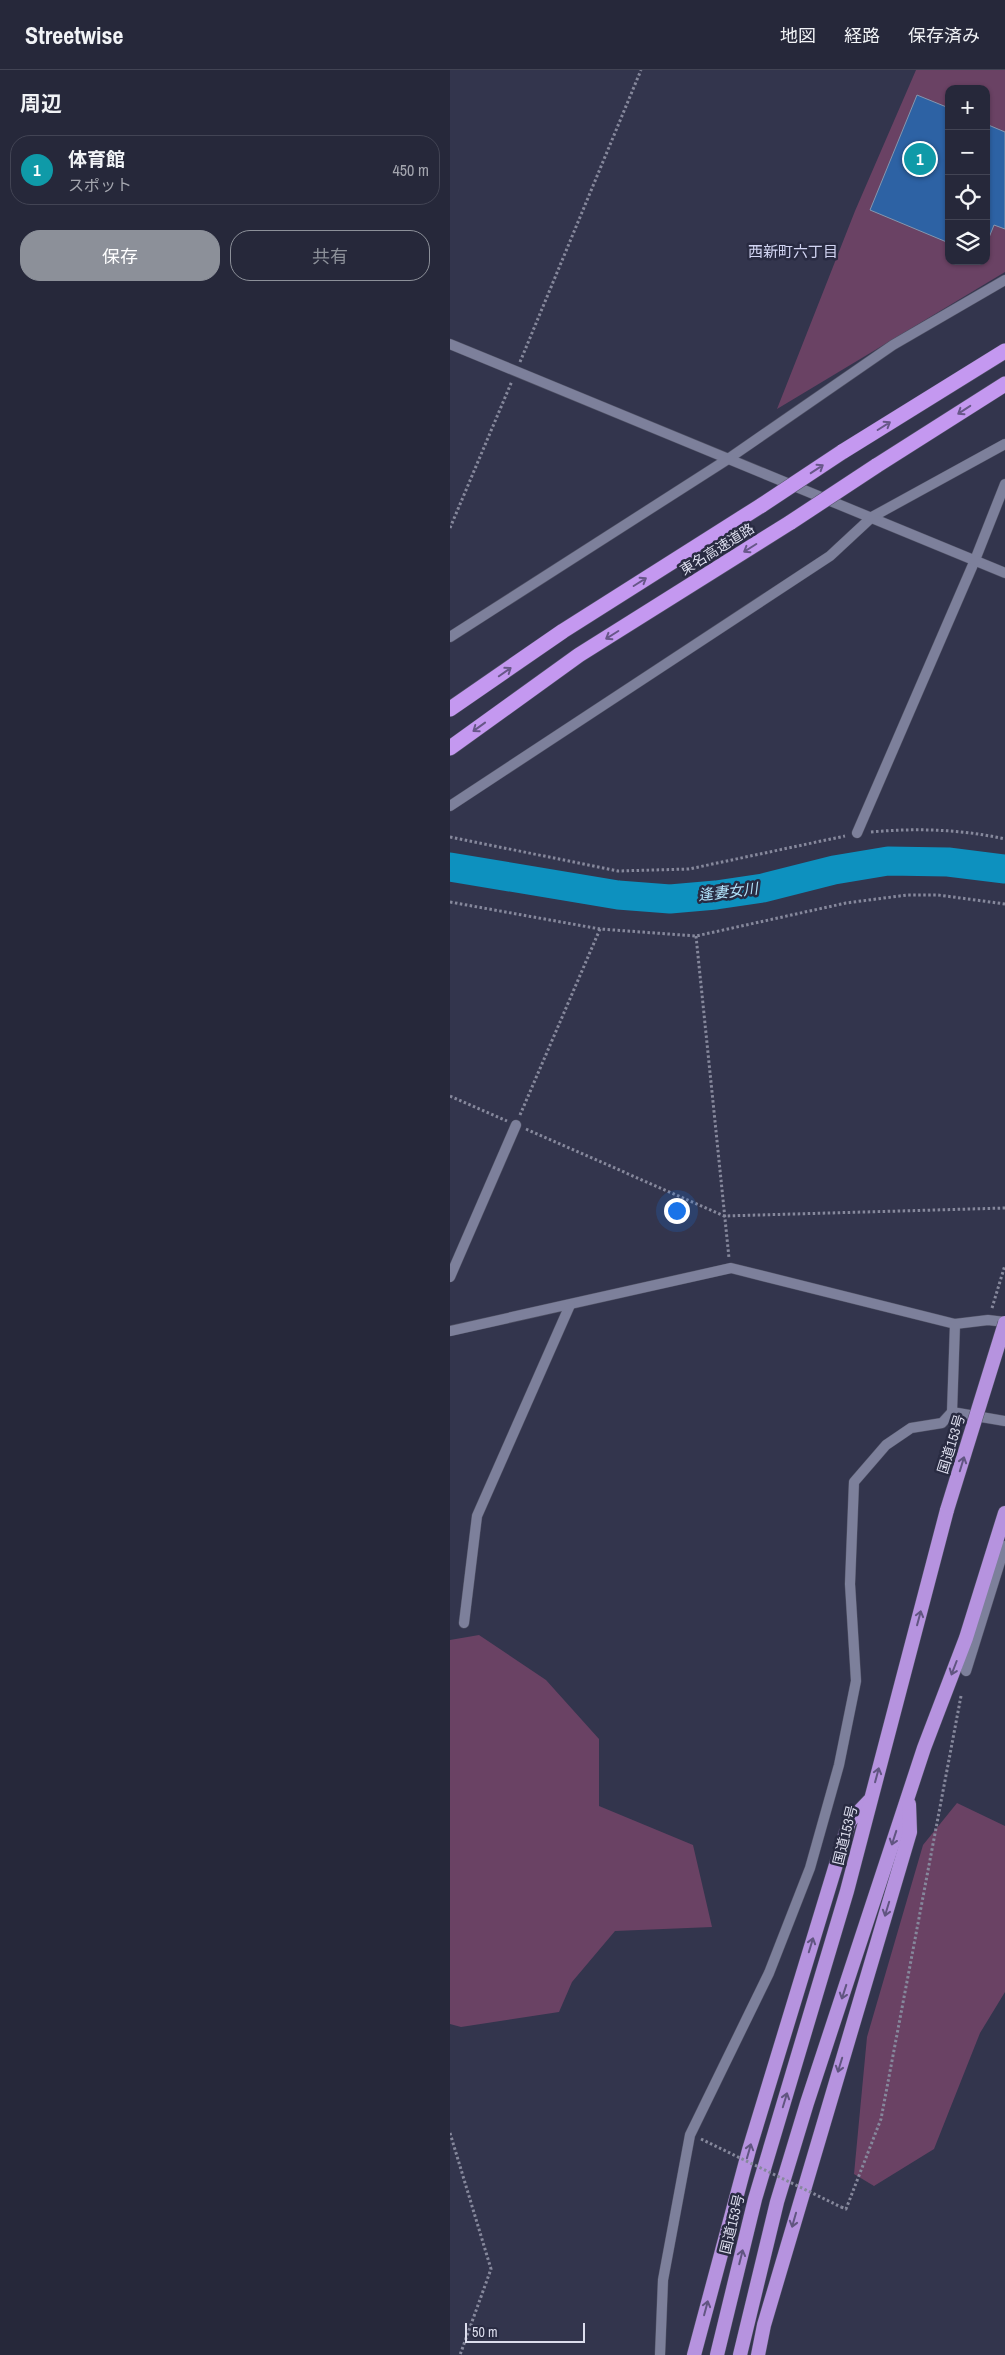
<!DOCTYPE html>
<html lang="ja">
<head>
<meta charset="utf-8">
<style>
	:root { --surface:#26283a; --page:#2e3042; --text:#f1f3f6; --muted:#a4a6af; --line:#424454; --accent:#8c9099 }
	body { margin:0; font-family:"Archivo Narrow","Noto Sans JP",sans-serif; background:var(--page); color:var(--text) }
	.controls { position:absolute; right:15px; top:15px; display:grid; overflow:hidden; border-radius:10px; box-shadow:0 1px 4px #0004 }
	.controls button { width:45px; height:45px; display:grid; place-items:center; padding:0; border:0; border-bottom:1px solid var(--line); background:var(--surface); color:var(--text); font:25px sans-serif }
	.scale { position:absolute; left:15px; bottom:12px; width:120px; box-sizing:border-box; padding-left:5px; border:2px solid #dcdded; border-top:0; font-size:14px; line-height:18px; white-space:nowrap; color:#dcdded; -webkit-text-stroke:4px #292b42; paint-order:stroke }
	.you { position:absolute; left:226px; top:1140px; width:18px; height:18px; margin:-12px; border:4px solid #fff; border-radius:50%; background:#1a73e8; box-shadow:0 0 0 8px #1a73e833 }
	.badge { display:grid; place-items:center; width:32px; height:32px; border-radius:50%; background:var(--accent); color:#fff; font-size:16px; font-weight:700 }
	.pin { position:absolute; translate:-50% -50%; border:2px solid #fff; box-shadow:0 1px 5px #0006 }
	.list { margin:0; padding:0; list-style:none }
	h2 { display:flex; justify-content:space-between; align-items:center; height:65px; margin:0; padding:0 20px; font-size:21px }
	h2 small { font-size:16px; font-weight:400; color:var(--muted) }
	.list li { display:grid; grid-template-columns:32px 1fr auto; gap:15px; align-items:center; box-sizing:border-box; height:70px; margin:0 10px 10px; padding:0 10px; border:1px solid var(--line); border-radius:20px }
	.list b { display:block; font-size:19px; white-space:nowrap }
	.list p { margin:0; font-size:16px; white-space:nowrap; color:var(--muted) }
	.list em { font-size:16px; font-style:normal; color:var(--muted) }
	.actions { display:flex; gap:10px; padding:15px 20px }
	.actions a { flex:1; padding:11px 0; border:1px solid var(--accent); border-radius:20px; text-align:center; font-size:18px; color:var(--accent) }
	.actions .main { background:var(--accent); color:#fff }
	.icon { flex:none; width:28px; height:28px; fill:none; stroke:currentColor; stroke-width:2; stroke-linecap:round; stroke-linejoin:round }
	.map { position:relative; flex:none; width:555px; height:2285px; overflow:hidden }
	header { display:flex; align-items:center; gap:30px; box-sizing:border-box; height:70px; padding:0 25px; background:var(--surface); border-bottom:1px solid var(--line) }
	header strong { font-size:24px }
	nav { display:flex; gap:28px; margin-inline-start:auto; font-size:18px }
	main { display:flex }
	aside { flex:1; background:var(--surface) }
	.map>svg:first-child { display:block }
</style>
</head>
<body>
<header>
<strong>Streetwise</strong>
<nav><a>地図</a><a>経路</a><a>保存済み</a></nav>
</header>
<main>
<aside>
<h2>周辺<small></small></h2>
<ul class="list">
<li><span class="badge" style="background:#0f9aa8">1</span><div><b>体育館</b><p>スポット</p></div><em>450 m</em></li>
</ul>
<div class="actions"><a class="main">保存</a><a>共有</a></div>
</aside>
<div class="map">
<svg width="555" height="2285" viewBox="0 0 555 2285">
	<rect width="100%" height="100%" fill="#33354d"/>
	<g fill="#6a4264" fill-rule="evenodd">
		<path d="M466,0H555V202L327,339L405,141ZM499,19H536V191H499Z"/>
		<polygon points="29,1565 96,1610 149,1669 149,1736 243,1775 262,1857 165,1861 122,1912 109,1942 11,1957 0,1954 0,1570"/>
		<polygon points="507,1733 555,1756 555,1922 530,1963 484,2079 424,2116 404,2104 417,1967 473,1775"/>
	</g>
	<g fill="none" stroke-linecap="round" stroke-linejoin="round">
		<polyline stroke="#0d91bf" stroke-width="29" points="0,797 168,825 220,829 266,825 313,818 384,800 438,791 498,792 555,799"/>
	</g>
	<g fill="#2d62a4" stroke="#8497af">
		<polygon points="467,25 499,38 499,173 420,140"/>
		<polygon points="536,54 555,62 555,159 544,155 536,175"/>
	</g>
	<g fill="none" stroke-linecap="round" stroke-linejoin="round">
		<g stroke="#515266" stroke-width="11">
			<g id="minor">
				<polyline points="0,567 278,389 443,275 555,210"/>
				<polyline points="0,736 380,486 422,447 555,374"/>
				<polyline points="407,763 525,490 555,414"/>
				<polyline points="0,1207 66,1055"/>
				<polyline points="0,1261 281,1198 505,1254 538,1250 555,1252"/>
				<polyline points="502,1342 555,1351"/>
				<polyline points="14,1553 27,1446 120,1235"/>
				<polyline points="516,1601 555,1476"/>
				<polyline points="210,2285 213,2210 240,2065 319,1903 360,1798 389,1695 406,1611 400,1514 404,1412 436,1375 461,1358 492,1353 502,1342 505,1254"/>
			</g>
		</g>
		<g stroke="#515266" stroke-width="11">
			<polyline id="tertiary" points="0,274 555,503"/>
		</g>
		<g stroke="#515266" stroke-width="15">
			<g id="trunk">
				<polyline points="244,2285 299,2080 399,1752 419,1731"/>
				<polyline points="267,2285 305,2129 397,1821 497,1440"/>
				<polyline points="290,2285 327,2132 357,2033 474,1678 516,1568 555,1443"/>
				<polyline points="308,2285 314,2255 460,1762 459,1734"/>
			</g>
		</g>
		<g stroke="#515266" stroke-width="16">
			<g id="motorway">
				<polyline points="392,382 555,281"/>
				<polyline points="426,396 555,314"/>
				<polyline points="0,639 113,561 312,435"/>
				<polyline points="0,678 129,585 341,452"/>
			</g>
		</g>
		<g stroke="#86889c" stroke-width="3" stroke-dasharray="2.5 2.5" stroke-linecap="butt">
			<polyline points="70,292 191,0"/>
			<polyline points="0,458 62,311"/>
			<path d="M421,762C466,758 510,759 555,769"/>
			<polyline points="0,767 168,801 239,799 395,766"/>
			<polyline points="0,832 150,859 246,866 396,833 457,825 488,825 555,834"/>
			<polyline points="246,866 279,1188"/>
			<polyline points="0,1026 57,1051"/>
			<polyline points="70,1045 150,859"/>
			<polyline points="76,1059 274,1146 555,1138"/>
			<polyline points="542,1238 555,1195"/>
			<polyline points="0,2063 41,2199 10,2285"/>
			<polyline points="391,2137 396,2139 431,2049 511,1626"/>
		</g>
		<use href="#minor" stroke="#7d809b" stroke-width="10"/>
		<use href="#tertiary" stroke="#7d809b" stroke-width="10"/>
		<use href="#trunk" stroke="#b693df" stroke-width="14"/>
		<use href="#motorway" stroke="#c498f0" stroke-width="15"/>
		<g stroke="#515266" stroke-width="15" stroke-linecap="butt">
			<polyline id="trunk-bridge" points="497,1440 555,1253"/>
		</g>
		<g stroke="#515266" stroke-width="16" stroke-linecap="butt">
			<g id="motorway-bridge">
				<polyline points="312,435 392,382"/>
				<polyline points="341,452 426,396"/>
			</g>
		</g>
		<polyline stroke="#86889c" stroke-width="3" stroke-dasharray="2.5 2.5" stroke-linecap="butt" points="251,2069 391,2137"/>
		<use href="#trunk-bridge" stroke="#b693df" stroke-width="14"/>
		<use href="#motorway-bridge" stroke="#c498f0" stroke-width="15"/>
	</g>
	<defs><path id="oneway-shaft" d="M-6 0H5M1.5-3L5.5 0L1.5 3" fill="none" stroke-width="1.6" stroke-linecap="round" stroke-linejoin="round" transform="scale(1.25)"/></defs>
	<g stroke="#675788">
		<use href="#oneway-shaft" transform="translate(514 340) rotate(147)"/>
		<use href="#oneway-shaft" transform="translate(434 356) rotate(-32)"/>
		<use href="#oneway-shaft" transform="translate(367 399) rotate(-33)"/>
		<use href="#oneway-shaft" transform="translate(300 478) rotate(148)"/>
		<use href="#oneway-shaft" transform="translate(190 512) rotate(-32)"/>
		<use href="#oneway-shaft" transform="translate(162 565) rotate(148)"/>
		<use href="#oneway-shaft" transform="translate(55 602) rotate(-35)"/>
		<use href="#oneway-shaft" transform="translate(29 657) rotate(144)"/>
	</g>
	<g stroke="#615581">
		<use href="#oneway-shaft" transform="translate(512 1394) rotate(-73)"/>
		<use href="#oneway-shaft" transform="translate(469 1548) rotate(-75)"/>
		<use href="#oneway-shaft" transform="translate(504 1598) rotate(111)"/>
		<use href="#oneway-shaft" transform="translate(427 1705) rotate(-75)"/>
		<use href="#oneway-shaft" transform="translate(444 1768) rotate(108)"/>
		<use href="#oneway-shaft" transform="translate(437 1839) rotate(107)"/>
		<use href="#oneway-shaft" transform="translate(361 1875) rotate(-73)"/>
		<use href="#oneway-shaft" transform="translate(394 1922) rotate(108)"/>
		<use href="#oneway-shaft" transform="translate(390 1995) rotate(107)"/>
		<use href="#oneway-shaft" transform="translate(335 2030) rotate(-73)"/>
		<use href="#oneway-shaft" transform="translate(299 2081) rotate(-74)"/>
		<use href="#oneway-shaft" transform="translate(344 2150) rotate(106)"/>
		<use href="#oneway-shaft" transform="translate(291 2187) rotate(-76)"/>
		<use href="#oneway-shaft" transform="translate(256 2238) rotate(-75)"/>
	</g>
	<g text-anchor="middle" stroke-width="5" stroke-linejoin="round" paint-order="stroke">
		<g font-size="14" fill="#dcdded" stroke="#292b42">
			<text transform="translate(267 479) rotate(-32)" y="5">東名高速道路</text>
			<text transform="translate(501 1374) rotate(-73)" y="5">国道153号</text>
			<text transform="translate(395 1765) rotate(-76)" y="5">国道153号</text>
			<text transform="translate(282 2154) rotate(-76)" y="5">国道153号</text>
		</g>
		<g font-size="15" fill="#d2d5f3" stroke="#292b42">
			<text x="343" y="187">西新町六丁目</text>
		</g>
		<g font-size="15" font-style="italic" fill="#b1e1f9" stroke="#292b42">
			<text transform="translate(278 822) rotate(-7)" y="5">逢妻女川</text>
		</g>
	</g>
</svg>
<div class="controls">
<button>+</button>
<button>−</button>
<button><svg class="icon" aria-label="locate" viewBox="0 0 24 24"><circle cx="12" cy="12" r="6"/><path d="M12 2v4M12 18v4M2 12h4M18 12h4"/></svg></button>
<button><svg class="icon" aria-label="layers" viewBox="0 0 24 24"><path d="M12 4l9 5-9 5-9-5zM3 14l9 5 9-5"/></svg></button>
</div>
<div class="scale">50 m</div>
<div class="you"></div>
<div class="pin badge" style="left:470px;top:89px;background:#0f9aa8">1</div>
</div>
</main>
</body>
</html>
